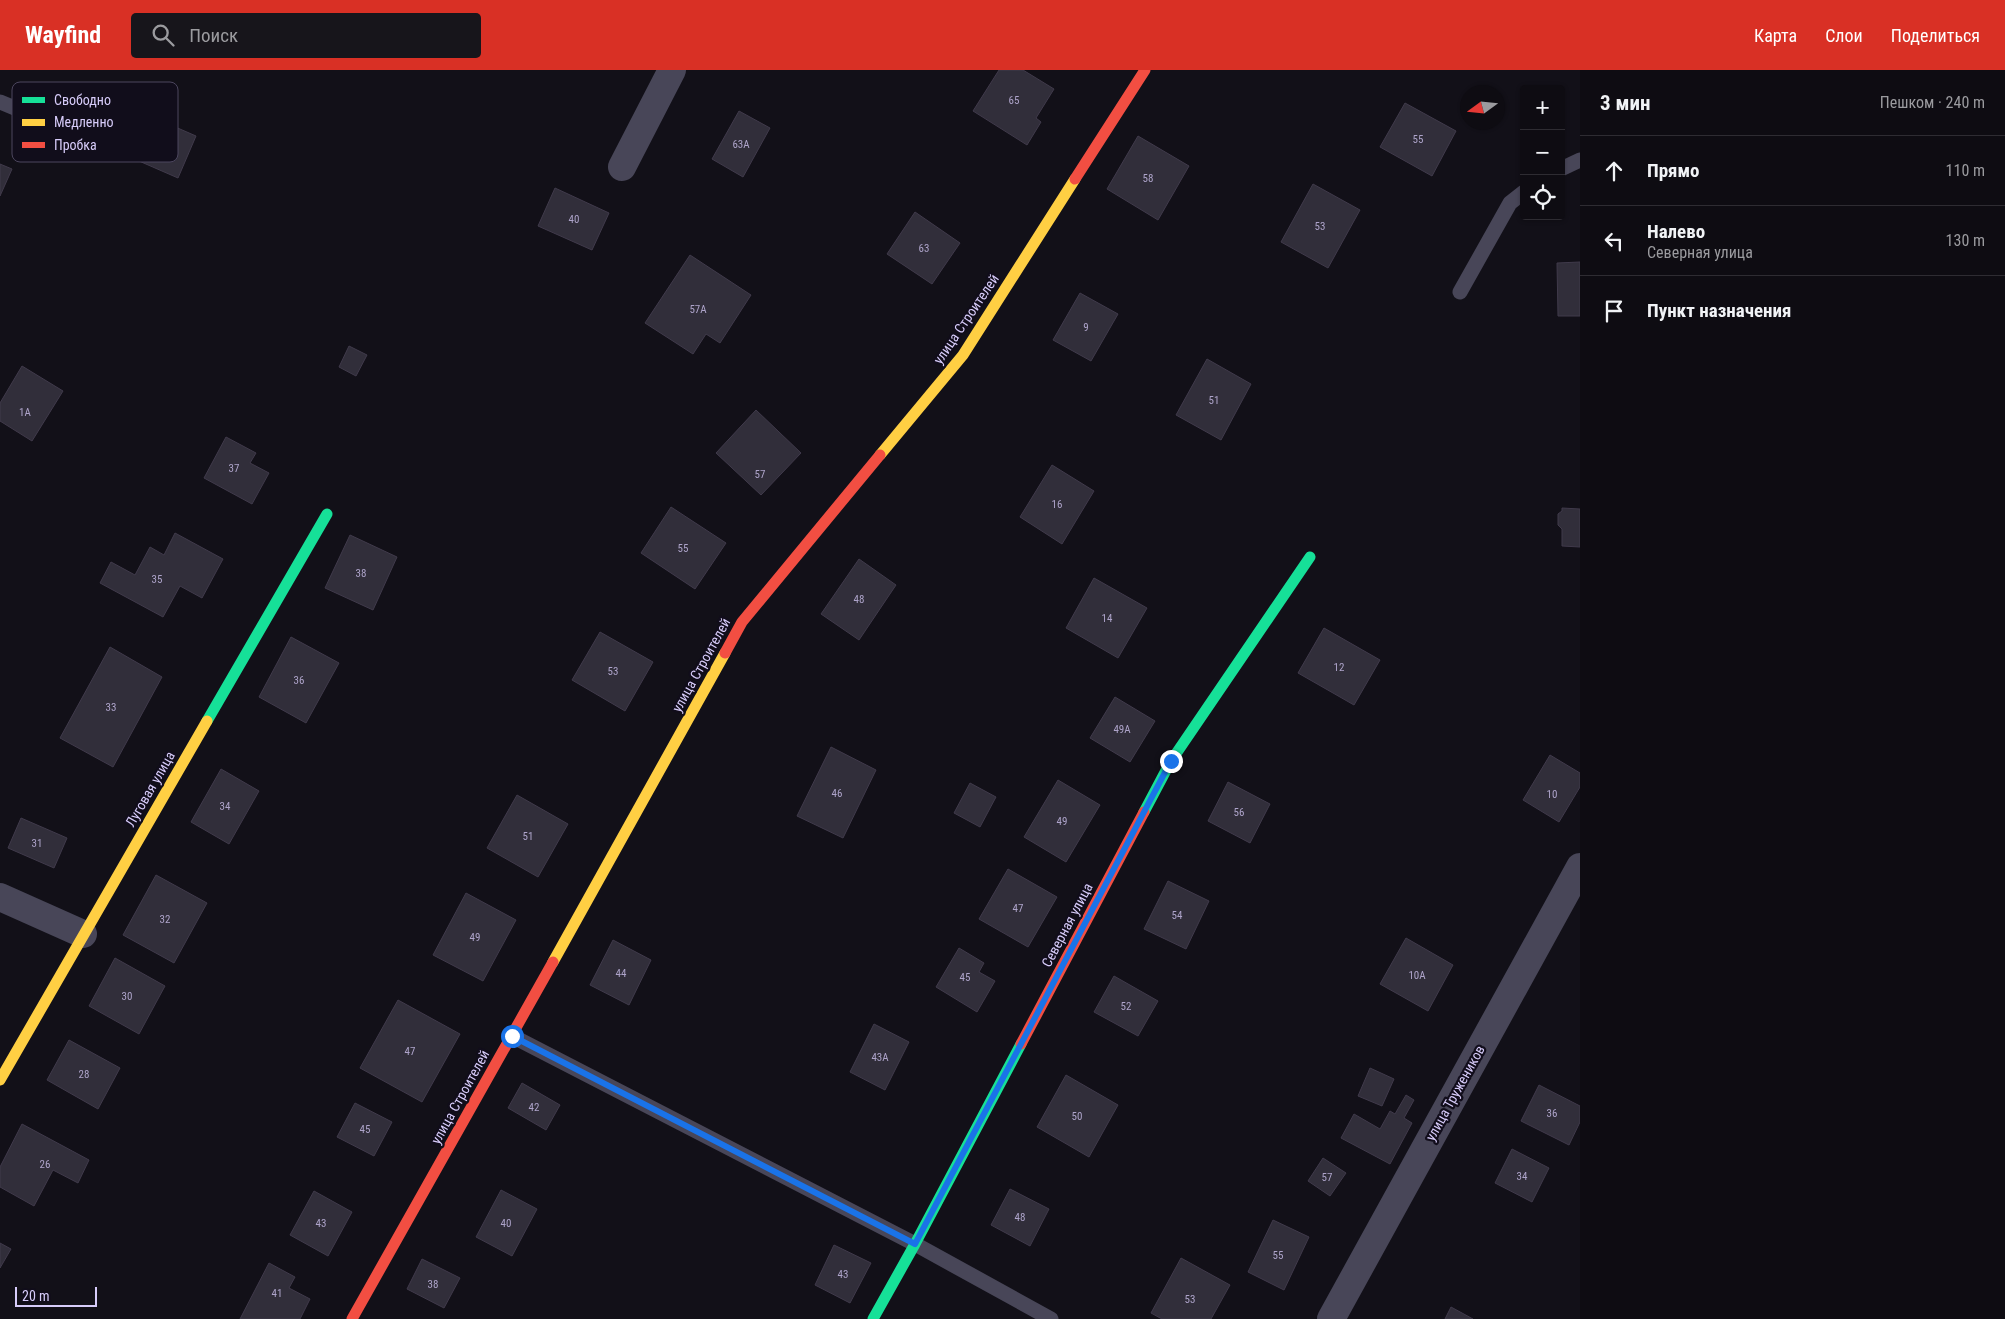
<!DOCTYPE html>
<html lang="ru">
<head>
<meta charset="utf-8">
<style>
	:root { --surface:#0e0c12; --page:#17151b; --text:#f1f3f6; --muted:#9b9b9f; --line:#2e2c32; --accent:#d93025 }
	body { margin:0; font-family:"Roboto Condensed",sans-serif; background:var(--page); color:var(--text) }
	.controls { position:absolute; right:15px; top:15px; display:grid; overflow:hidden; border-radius:5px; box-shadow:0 1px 4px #0004 }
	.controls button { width:45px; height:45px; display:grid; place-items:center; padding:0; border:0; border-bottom:1px solid var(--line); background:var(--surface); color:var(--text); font:25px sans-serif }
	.compass { position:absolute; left:1460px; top:15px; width:45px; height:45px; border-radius:50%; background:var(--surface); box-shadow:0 1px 4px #0004; rotate:255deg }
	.scale { position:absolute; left:15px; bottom:12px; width:82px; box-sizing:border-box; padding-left:5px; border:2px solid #d7ccfa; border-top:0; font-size:14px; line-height:18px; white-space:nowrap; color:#d7ccfa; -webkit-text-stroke:4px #110d1b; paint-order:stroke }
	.stop { position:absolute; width:15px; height:15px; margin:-11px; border:4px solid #1a73e8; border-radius:50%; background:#fff }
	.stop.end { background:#1a73e8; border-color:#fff; box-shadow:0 1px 5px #0008 }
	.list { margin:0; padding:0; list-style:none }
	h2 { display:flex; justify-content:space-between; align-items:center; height:65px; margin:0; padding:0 20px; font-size:21px }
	h2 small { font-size:16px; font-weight:400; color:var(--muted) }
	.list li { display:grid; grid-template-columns:32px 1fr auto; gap:15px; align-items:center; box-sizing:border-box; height:70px; padding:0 20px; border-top:1px solid var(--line) }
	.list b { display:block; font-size:19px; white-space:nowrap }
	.list p { margin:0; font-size:16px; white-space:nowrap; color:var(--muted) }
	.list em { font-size:16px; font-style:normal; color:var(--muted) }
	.icon { flex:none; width:28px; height:28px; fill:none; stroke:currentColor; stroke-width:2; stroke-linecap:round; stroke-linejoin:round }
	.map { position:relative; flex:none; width:1580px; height:1249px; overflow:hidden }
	header { display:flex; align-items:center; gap:30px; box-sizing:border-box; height:70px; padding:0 25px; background:var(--accent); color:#fff }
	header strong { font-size:24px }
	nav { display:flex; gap:28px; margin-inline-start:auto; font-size:18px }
	.search { width:350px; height:45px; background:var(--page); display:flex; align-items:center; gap:12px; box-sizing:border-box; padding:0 18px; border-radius:5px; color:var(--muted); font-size:19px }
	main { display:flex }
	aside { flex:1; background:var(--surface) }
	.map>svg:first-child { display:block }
</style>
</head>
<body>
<header>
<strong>Wayfind</strong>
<div class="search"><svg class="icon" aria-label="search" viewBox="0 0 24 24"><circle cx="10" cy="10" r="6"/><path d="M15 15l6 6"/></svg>Поиск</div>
<nav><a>Карта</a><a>Слои</a><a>Поделиться</a></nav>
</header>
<main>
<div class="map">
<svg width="1580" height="1249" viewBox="0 0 1580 1249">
	<rect width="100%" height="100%" fill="#121018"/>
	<g fill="#312e3a" stroke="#403a4b">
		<polygon points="999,0 1023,0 1054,19 1036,48 1041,52 1027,75 973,41"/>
		<polygon points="1405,33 1456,61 1432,106 1380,77"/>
		<polygon points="739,41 770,58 743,107 712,89"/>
		<polygon points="157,49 196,66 178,108 139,91"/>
		<polygon points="1138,66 1189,96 1158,150 1107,119"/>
		<polygon points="0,94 12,99 0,126"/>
		<polygon points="1313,114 1360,140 1328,198 1281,172"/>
		<polygon points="555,118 609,143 592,180 538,156"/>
		<polygon points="915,142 960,173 932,214 887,184"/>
		<polygon points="690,185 751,225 720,273 706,264 693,284 645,253"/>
		<polygon points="1580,192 1580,246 1558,246 1557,193"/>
		<polygon points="1080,223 1118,244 1091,291 1053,270"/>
		<polygon points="349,276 367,285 356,306 339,297"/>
		<polygon points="1207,289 1251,314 1221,370 1176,345"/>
		<polygon points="22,296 63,321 32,371 0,351 0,333"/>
		<polygon points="756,340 801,383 761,425 716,383"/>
		<polygon points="226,367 256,383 250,393 269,403 252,434 204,408"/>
		<polygon points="1052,395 1094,421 1062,474 1020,447"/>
		<polygon points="671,437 726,473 695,519 641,483"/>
		<polygon points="1562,438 1580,439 1580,477 1562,476 1562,459 1558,455 1558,444 1562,441"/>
		<polygon points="175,463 223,489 202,528 180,516 163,547 100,513 111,492 135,505 150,477 164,485"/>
		<polygon points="350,465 397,487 373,540 325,518"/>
		<polygon points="859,489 896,515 859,570 821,544"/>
		<polygon points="1094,508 1147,538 1118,588 1066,558"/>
		<polygon points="1324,558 1380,590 1354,635 1298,603"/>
		<polygon points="600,562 653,592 625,641 572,610"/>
		<polygon points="291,567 339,593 306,653 259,627"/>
		<polygon points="110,577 162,607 113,697 60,668"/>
		<polygon points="1115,627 1155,651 1130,692 1090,668"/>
		<polygon points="831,677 876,700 843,768 797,746"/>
		<polygon points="1550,685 1580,703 1580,717 1559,752 1523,730"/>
		<polygon points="221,699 259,721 229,774 191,752"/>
		<polygon points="1058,710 1100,735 1066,792 1024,767"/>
		<polygon points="1228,712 1270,734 1250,773 1208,751"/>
		<polygon points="970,713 996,727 980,757 954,743"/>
		<polygon points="517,725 568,754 538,807 487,778"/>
		<polygon points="21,748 67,768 54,798 8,778"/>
		<polygon points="1008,799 1057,827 1028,877 979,849"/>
		<polygon points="156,805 207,833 174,893 123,865"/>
		<polygon points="1168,811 1209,831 1186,879 1144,859"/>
		<polygon points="466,823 516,850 483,911 433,885"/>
		<polygon points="1406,868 1453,895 1428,941 1380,914"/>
		<polygon points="613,870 651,890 629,935 590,915"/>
		<polygon points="959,878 984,893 979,902 995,911 977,942 936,917"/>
		<polygon points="115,888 165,916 139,964 89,936"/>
		<polygon points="1114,906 1158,931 1138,966 1094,942"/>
		<polygon points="398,930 460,964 422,1032 360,998"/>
		<polygon points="874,954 909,972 885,1020 850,1002"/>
		<polygon points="69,970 120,998 98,1039 47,1010"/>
		<polygon points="1370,998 1394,1009 1382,1036 1358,1026"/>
		<polygon points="1066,1005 1118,1035 1089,1087 1037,1057"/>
		<polygon points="522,1013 560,1035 546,1060 508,1038"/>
		<polygon points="1539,1015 1580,1036 1580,1052 1569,1075 1521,1051"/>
		<polygon points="1406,1025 1414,1030 1404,1048 1412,1053 1390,1094 1341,1068 1354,1044 1380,1059 1390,1041 1395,1044"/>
		<polygon points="355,1033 392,1052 374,1086 337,1067"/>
		<polygon points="22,1054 89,1090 78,1113 53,1100 34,1136 0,1117 0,1097"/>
		<polygon points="1512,1079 1549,1098 1532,1132 1495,1113"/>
		<polygon points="1323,1088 1346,1103 1330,1126 1308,1111"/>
		<polygon points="1010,1119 1049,1139 1030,1176 991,1155"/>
		<polygon points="501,1120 537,1139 512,1186 476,1167"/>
		<polygon points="314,1121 352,1142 328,1186 290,1165"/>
		<polygon points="1273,1150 1309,1167 1284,1220 1248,1202"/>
		<polygon points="0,1173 11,1179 0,1198"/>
		<polygon points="834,1175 871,1193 850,1233 815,1215"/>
		<polygon points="1181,1188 1230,1215 1211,1249 1162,1249 1151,1243"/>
		<polygon points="422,1189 460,1208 444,1238 407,1219"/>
		<polygon points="269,1193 295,1207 289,1218 310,1229 300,1249 240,1249"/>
		<polygon points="1451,1237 1473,1249 1445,1249"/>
	</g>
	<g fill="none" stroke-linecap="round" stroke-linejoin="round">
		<g stroke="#484658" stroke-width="15">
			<polyline points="0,32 101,74"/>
			<polyline points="1561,99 1580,90"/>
			<polyline points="1460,222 1510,133 1524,122"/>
			<polyline points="512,966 915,1174 1051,1249"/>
		</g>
		<g stroke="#484658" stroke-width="28">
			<polyline points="622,97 672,0"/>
			<polyline points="0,827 83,864"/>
			<polyline points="1331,1249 1580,797"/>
		</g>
		<g stroke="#16e098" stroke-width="11">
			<polyline points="207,651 327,444"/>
			<polyline points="1144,742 1171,691 1310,487"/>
			<polyline points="873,1249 915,1174 1021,974"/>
		</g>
		<g stroke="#ffcf43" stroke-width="11">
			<polyline points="880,385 963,285 1075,109"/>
			<polyline points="553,892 725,583"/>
			<polyline points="0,1010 207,651"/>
		</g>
		<g stroke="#f24e42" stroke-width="11">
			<polyline points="1075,109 1145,0"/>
			<polyline points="725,583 742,552 880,385"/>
			<polyline points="1021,974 1144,742"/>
			<polyline points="352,1249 553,892"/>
		</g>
	</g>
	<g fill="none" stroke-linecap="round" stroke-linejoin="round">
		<polyline stroke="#1a73e8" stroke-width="6" points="512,966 915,1174 1171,691"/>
	</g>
	<g text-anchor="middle" stroke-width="4.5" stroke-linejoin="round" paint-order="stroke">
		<g font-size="11" fill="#aea4ca">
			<text x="1014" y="34">65</text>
			<text x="1418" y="73">55</text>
			<text x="741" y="78">63А</text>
			<text x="1148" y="112">58</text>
			<text x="574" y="153">40</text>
			<text x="1320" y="160">53</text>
			<text x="924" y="182">63</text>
			<text x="698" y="243">57А</text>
			<text x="1086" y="261">9</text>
			<text x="1214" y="334">51</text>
			<text x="25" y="346">1А</text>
			<text x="234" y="402">37</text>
			<text x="760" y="408">57</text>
			<text x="1057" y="438">16</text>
			<text x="683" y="482">55</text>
			<text x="361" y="507">38</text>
			<text x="157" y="513">35</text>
			<text x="859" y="533">48</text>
			<text x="1107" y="552">14</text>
			<text x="1339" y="601">12</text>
			<text x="613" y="605">53</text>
			<text x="299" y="614">36</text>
			<text x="111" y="641">33</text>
			<text x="1122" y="663">49А</text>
			<text x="837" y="727">46</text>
			<text x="1552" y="728">10</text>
			<text x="225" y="740">34</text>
			<text x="1239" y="746">56</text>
			<text x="1062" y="755">49</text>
			<text x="528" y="770">51</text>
			<text x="37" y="777">31</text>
			<text x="1018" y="842">47</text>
			<text x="1177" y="849">54</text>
			<text x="165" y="853">32</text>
			<text x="475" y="871">49</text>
			<text x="621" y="907">44</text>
			<text x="1417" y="909">10А</text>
			<text x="965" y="911">45</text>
			<text x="127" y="930">30</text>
			<text x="1126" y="940">52</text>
			<text x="410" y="985">47</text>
			<text x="880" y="991">43А</text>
			<text x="84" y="1008">28</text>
			<text x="534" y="1041">42</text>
			<text x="1552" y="1047">36</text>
			<text x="1077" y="1050">50</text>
			<text x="365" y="1063">45</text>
			<text x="45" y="1098">26</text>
			<text x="1522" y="1110">34</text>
			<text x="1327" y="1111">57</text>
			<text x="1020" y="1151">48</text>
			<text x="321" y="1157">43</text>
			<text x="506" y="1157">40</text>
			<text x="1278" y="1189">55</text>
			<text x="843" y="1208">43</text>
			<text x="433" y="1218">38</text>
			<text x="277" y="1227">41</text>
			<text x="1190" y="1233">53</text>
		</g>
		<g font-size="14" fill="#d7ccfa" stroke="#110d1b">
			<text transform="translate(966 249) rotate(-56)" y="5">улица Строителей</text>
			<text transform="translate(701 595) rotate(-61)" y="5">улица Строителей</text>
			<text transform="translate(150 719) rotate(-60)" y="5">Луговая улица</text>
			<text transform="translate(1067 855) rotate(-62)" y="5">Северная улица</text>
			<text transform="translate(1455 1023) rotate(-61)" y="5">улица Тружеников</text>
			<text transform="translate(460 1027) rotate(-61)" y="5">улица Строителей</text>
		</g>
	</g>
	<rect x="12" y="12" width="166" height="80" rx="8" fill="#110d1b" stroke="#4c465e" stroke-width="1"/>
	<rect x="22" y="27" width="23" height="6" fill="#16e098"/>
	<rect x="22" y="49" width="23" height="7" fill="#ffcf43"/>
	<rect x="22" y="72" width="23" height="6" fill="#f24e42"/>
	<g font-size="14" fill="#d7ccfa">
		<text x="54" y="35">Свободно</text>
		<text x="54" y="57">Медленно</text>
		<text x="54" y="80">Пробка</text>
	</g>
</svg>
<div class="controls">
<button>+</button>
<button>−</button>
<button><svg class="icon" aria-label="locate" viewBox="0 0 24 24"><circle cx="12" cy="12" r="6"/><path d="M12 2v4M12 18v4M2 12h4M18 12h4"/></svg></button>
</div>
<svg class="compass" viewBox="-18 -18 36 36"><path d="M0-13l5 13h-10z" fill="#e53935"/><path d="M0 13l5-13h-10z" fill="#9b9b9f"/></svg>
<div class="scale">20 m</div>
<div class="stop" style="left:512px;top:966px"></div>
<div class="stop end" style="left:1171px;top:691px"></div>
</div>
<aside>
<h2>3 мин<small>Пешком · 240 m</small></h2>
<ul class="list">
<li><svg class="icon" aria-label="ahead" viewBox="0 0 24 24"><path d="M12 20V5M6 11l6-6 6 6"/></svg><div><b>Прямо</b></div><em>110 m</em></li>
<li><svg class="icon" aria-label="left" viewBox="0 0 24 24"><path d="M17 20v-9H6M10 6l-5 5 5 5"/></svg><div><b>Налево</b><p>Северная улица</p></div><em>130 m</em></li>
<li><svg class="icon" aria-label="arrive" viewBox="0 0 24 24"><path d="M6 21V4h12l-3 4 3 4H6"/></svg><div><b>Пункт назначения</b></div></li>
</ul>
</aside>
</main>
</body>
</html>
